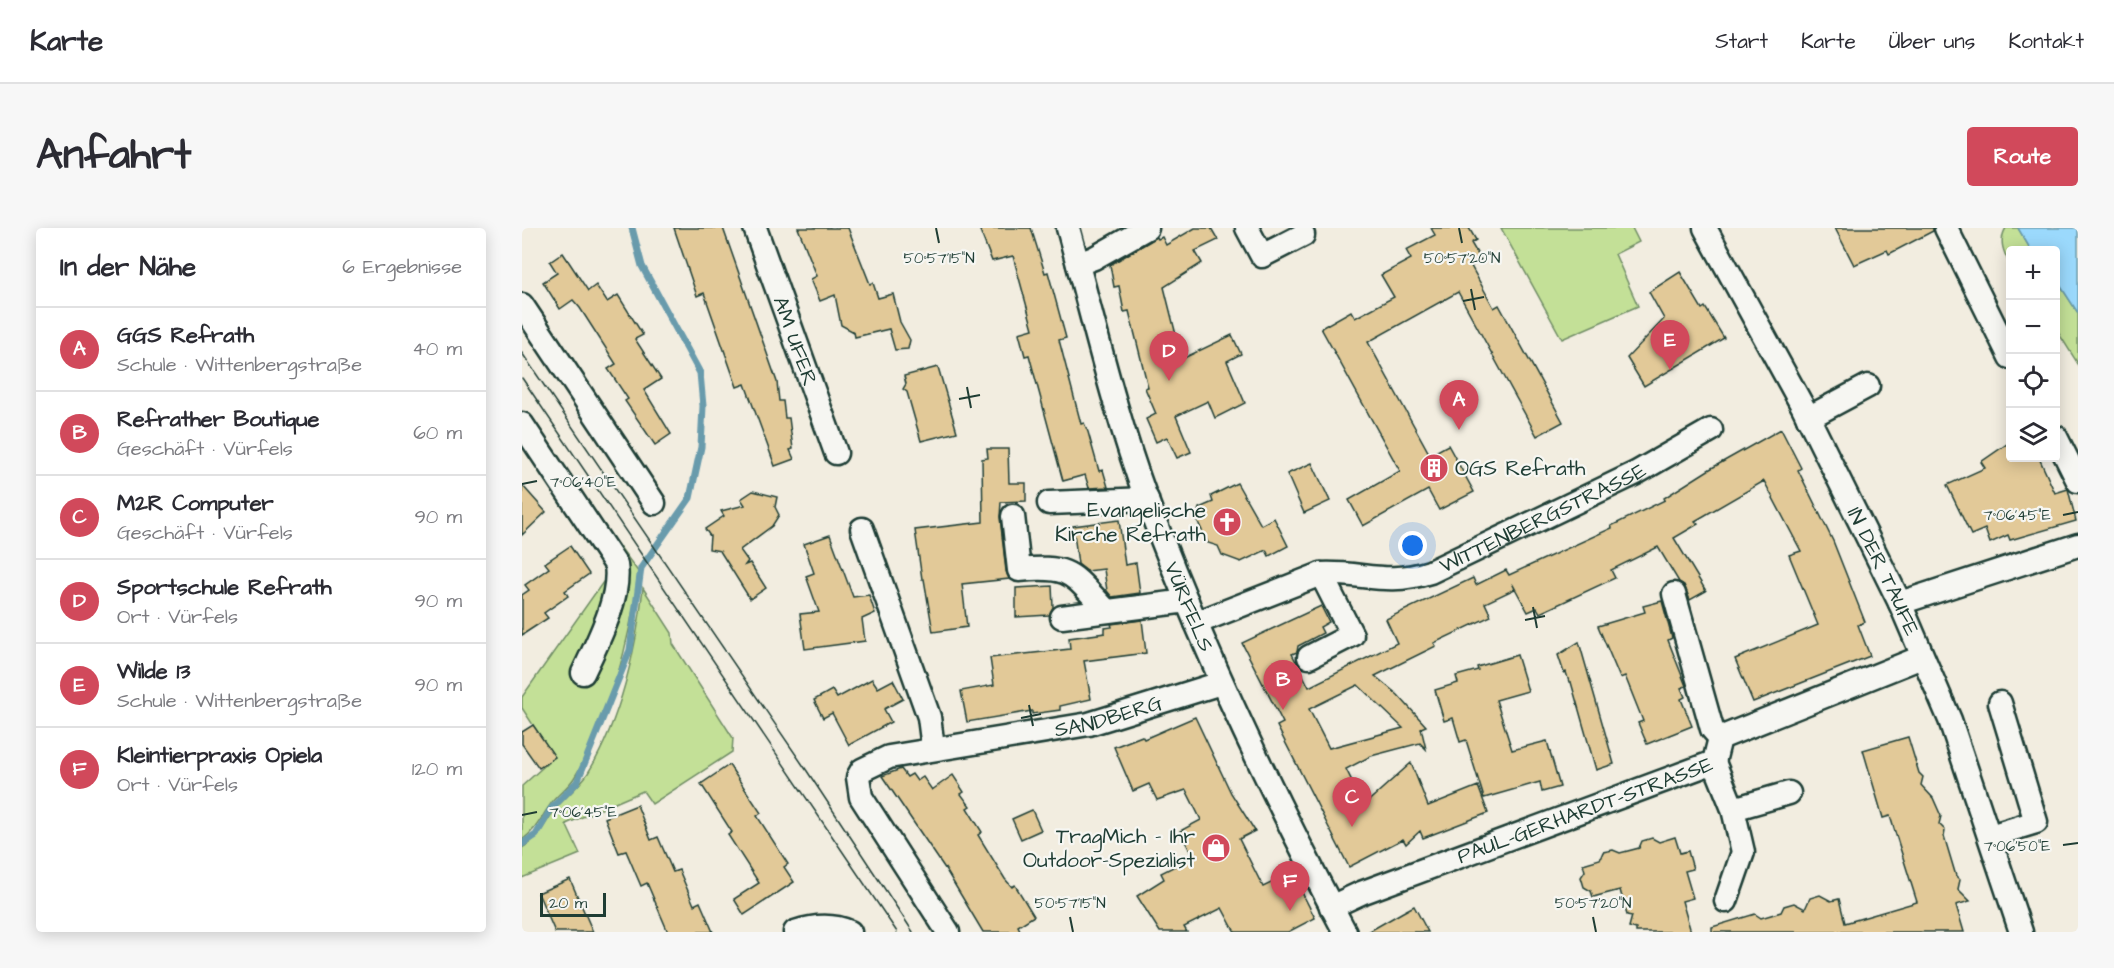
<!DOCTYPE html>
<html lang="de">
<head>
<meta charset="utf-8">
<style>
	:root { --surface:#fff; --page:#f7f7f7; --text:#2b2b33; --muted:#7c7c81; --line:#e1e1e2; --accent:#d1495b }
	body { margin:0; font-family:"Architects Daughter",sans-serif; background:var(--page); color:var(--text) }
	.controls { position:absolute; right:18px; top:18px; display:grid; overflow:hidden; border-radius:6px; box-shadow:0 3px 15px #0003 }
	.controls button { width:54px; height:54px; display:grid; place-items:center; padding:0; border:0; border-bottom:2px solid var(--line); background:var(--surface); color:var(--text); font:30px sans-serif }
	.scale { position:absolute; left:18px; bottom:15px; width:66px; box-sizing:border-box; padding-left:6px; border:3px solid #1f3d34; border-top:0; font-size:16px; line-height:21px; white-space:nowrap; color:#1f3d34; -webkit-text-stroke:4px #f6f6f2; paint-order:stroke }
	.you { position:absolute; left:891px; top:318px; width:21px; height:21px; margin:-15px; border:4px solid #fff; border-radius:50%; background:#1a73e8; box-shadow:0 0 0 9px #1a73e833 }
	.badge { display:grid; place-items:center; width:39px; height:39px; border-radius:50%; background:var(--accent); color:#fff; font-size:20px; font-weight:700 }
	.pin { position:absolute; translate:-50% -50px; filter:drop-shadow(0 2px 3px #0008) }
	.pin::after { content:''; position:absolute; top:32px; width:21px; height:18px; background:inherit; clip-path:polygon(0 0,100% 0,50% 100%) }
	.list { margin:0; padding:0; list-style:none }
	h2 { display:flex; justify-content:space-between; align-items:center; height:78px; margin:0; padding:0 24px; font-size:26px }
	h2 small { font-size:20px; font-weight:400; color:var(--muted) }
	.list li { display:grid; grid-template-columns:39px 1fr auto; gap:18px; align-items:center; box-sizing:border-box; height:84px; padding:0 24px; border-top:2px solid var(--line) }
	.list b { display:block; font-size:22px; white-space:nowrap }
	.list p { margin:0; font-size:20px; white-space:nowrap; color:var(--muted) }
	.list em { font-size:20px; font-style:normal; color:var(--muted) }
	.icon { flex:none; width:33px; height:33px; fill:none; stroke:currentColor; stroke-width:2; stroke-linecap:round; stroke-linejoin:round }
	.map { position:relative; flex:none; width:1556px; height:704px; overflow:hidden; border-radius:6px }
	header { display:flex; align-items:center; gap:36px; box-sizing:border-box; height:84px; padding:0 30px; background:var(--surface); border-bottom:2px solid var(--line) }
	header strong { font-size:28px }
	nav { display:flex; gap:33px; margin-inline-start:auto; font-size:21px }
	.intro { display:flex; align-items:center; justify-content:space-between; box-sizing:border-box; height:144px; padding:0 36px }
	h1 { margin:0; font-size:42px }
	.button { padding:15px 27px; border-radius:6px; background:var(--accent); color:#fff; font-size:21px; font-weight:700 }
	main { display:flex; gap:36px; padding:0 36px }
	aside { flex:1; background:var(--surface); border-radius:6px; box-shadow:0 3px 15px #0003 }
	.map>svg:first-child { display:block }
</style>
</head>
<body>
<header>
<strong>Karte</strong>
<nav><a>Start</a><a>Karte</a><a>Über uns</a><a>Kontakt</a></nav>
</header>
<div class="intro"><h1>Anfahrt</h1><a class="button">Route</a></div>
<main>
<aside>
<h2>In der Nähe<small>6 Ergebnisse</small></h2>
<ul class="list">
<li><span class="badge">A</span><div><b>GGS Refrath</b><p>Schule · Wittenbergstraße</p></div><em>40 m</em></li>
<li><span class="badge">B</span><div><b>Refrather Boutique</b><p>Geschäft · Vürfels</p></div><em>60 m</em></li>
<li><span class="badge">C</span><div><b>M2R Computer</b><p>Geschäft · Vürfels</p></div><em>90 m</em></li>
<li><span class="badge">D</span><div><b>Sportschule Refrath</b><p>Ort · Vürfels</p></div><em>90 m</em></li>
<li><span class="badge">E</span><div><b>Wilde 13</b><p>Schule · Wittenbergstraße</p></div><em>90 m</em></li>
<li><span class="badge">F</span><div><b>Kleintierpraxis Opiela</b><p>Ort · Vürfels</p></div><em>120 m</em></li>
</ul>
</aside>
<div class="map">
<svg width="1556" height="704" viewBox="0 0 1556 704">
	<rect width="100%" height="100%" fill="#f2ede0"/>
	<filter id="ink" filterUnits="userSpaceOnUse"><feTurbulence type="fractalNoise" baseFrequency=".0167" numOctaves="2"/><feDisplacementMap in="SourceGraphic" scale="12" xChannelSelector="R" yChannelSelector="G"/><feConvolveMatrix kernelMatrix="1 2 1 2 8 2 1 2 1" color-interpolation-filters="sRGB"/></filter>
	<g filter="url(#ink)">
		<g fill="#c3e097" stroke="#718e66" stroke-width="1.5">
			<polygon points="979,0 1110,0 1117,14 1093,26 1116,78 1040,111"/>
			<path d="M1484,0H1496L1509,22H1488V37C1482,25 1476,13 1484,0Z"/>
			<polygon points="1534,51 1556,85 1556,136 1534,101"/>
			<path d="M98,319L117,345C108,411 88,492 52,550C46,560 34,567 28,577C18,591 14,602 0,612V558L32,529L0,480V469L86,347L82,341Z"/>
			<path d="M121,360L150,405L151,416L211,510L210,524L130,576L121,563L44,596L58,626L0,650V620C22,606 20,598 35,579C45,568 58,557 66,545C98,493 115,420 121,360Z"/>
		</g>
		<polygon fill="#9bd9fc" stroke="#699bac" stroke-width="1.5" points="1496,0 1556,0 1556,85 1534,51 1534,22 1509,22"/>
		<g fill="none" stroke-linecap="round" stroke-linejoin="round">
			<polyline stroke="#699bac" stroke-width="7" points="0,616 14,607 29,581 55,554 108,422 119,340 168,270 179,219 181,178 178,145 120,38 110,0"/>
		</g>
		<g fill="#e2c998" stroke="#1f3d34" stroke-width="1.5" fill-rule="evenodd">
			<polygon points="152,0 201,0 255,154 257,173 261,173 263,190 267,190 271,221 268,222 272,231 253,238 223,156 215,159 182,65 175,68"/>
			<polygon points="276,0 326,0 348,56 351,55 356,70 371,66 378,94 388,112 386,121 373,122 367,101 333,109 332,104 319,97 313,67 298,73 289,51 295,48"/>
			<polygon points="457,0 509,0 523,45 526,44 544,110 537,112 559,196 562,195 566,204 577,243 581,242 586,259 567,260 563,247 541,253 507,127 503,128 497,105 511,101 491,28 470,33"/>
			<polygon points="673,0 689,0 696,12 673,23 680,35 642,59 660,131 710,107 719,126 705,133 723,175 693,190 686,173 654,188 669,224 655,230 645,209 634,214 624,191 634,186 623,160 626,159 607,83 602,84 597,58 592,59 588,37 635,9 636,11 640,9 644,17"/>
			<polygon points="909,0 947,0 954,12 949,15 959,32 949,38 972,80 977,77 1041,194 1015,208 936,64 846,114 908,227 926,217 952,264 917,282 906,262 841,298 827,272 878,243 799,100 829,83 833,90 872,69 859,47 889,31 884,22 913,7"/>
			<polygon points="1313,0 1411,0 1411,3 1367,26 1365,22 1332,37"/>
			<polygon points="41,25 66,63 74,57 85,74 96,67 121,107 113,111 139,151 122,162 149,206 133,217 103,173 106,171 86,141 94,136 58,80 51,72 38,81 21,54 35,45 28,34"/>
			<polygon points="1158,44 1180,81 1183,79 1202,110 1122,158 1105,130 1142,91 1127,64"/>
			<polygon points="416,139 435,204 399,213 385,164 381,161 384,156 382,148"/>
			<path d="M1259,201L1279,240L1276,242L1311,313L1343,394L1336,397L1348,428L1231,474L1213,431L1296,397L1267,327L1279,323L1242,253L1173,293L1176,296L1152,310L1184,363L1168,372L1162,357L1157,354L1136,319L1089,342L1093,350L1018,385L1015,380L1006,384L990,355L993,361L963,375L969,388L912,415L914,418L853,448L876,467L904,498L899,500L904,521L898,515L849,528L824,541L842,577L889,535L906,578L956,558L966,585L901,610L898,603L884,616L881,611L827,639L755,498L761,495L720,415L799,378L807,394L798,399L801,405L776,418L775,424L770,426L787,459L875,415L864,391L951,350L954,357L984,342L987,347L1090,300L1089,298L1143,272L1142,270L1188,241ZM836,457L881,500L807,520L787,481Z"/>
			<polygon points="1488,214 1488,230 1517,230 1533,265 1546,261 1554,293 1488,312 1486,307 1468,315 1463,301 1449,307 1425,257 1463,240 1459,234"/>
			<polygon points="465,221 486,221 487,255 504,255 504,273 479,274 478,289 484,343 487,351 440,356 445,399 411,404 402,351 400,351 393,302 461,294 460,231 466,230"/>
			<polygon points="790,235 808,273 782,285 765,246"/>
			<polygon points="715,255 739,297 752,290 766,318 747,328 744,322 719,334 700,327 696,318 686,315 674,290 677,280 691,274 689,268"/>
			<polygon points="0,257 24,284 0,307"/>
			<polygon points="231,263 255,269 253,279 257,287 250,298 218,322 226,333 223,337 228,335 244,360 228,371 198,323 187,321 188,308 183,301 202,288 199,283 223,277 219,271"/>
			<polygon points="597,292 603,337 614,335 618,365 590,369 585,363 582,341 565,343 556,336 551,298"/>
			<polygon points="308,307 331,369 347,367 353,385 340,391 343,413 283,421 278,386 297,384 284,348 292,345 282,316"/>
			<polygon points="48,318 67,346 43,363 46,368 22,385 26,390 0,407 0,367 7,362 3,357 27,340 23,335"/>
			<polygon points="530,358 531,379 527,387 494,389 494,360"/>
			<polygon points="1140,373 1150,410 1146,412 1164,458 1159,460 1163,469 1159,471 1170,498 1125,516 1116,495 1121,493 1103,448 1098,450 1076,398 1123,384 1121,378"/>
			<polygon points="620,392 624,425 562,433 569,471 538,478 538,482 510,486 510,483 445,494 439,463 472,457 468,430 548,421 547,410 583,405 583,400 590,399 589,396"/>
			<polygon points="1057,414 1092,536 1074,542 1049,454 1047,454 1044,444 1042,445 1036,427"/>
			<polygon points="995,427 1006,463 974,472 990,522 1025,513 1038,559 1020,564 1018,554 962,570 944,512 938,514 931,490 922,493 913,462 936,455 934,448 956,442 955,439"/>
			<polygon points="350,451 356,460 371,452 381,471 362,481 369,494 327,517 310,485 301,490 292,472 310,462 315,470"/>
			<polygon points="673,489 709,565 733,603 717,611 741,659 770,645 793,690 766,704 713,704 700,680 662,699 665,704 638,704 615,668 642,651 639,645 671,629 658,603 679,592 664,562 635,572 627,556 611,563 592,519 620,508 622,511"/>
			<polygon points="11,497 33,529 17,540 0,516 0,504"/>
			<polygon points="1386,509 1397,545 1401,549 1399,557 1411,570 1419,588 1417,596 1423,602 1422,608 1434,648 1438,652 1436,661 1448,673 1434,677 1442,704 1190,704 1190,699 1233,686 1239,690 1259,684 1262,678 1272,675 1283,681 1288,670 1298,667 1309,673 1317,671 1323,695 1395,674 1368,588 1361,590 1341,522"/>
			<polygon points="207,537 239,585 235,588 266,636 262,639 272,654 222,687 212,671 237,655 206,607 210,604 179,556"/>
			<polygon points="379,541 385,549 390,546 395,553 401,549 410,562 431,547 442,564 439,566 448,578 445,580 460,604 456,607 483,651 490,659 493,657 512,688 496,698 499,704 461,704 424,642 360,548"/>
			<polygon points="115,577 129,612 136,609 151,644 157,642 172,677 178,674 191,704 146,704 125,655 119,658 104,623 97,625 83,590"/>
			<polygon points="510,582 519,602 499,611 490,591"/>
			<polygon points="1153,609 1158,625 1166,623 1171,641 1163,643 1171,670 1160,673 1169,704 1114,704 1114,701 1107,699 1110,688 1105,687 1098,662 1071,669 1069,663 1062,659 1059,649 1063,643 1061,636 1078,631 1081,624 1091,622 1098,625 1117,620 1120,613 1130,610 1137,614"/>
			<polygon points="48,651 57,672 71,704 33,704 16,665"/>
			<polygon points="892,678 906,704 846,704 881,684"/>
		</g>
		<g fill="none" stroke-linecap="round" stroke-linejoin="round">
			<g stroke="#1f3d34" stroke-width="27">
				<g id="minor">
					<path id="s1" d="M233,0L314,225"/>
					<path id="s2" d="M546,0C571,90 592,183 624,270C680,420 748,563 823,704"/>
					<polyline points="725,0 740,28 781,7"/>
					<path id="s3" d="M1183,0L1281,179L1378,375L1428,492L1499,704"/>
					<polyline points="1424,0 1488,129"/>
					<polyline points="556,36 572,30 625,0"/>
					<polyline points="0,77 132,275"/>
					<polyline points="1286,190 1346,158"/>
					<path d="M0,196L94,337C99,370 75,415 61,445"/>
					<polyline points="1534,209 1556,253"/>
					<polyline points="527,275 625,271"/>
					<path d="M491,288L497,342C551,337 549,346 585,383"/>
					<polyline points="340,301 407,489 411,520"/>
					<polyline points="1152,366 1190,501 1198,510"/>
					<polyline points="1378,375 1556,317"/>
					<polyline points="540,389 665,373"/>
					<path id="s4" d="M674,395L799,346C842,344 863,358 908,344L1114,245L1189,202"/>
					<polyline points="787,429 830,407 799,346"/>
					<polyline points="1192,534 1211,581 1267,565"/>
					<polyline points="1468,608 1514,594 1478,475"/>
					<polyline points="1204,673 1221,624 1211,581"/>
					<path id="s5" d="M809,679L839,665L1192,534L1198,510L1400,429"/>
					<path d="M273,704C291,698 310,696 328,704"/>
					<path id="s6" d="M426,704L339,569L336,549L340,542L367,529L567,496L699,455"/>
				</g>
			</g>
			<use href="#minor" stroke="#f6f6f2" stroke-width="22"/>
			<g stroke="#1f3d34" stroke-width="1.5">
				<polyline points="0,125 285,543 391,704"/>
				<polyline points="0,150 375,704"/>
			</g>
		</g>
	</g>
	<path fill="none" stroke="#1f3d34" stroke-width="2" d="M414,0L417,15M937,0L940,15M949,61L953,82M941,73L962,69M445,159L449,180M437,171L458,167M0,256L15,253M1541,287L1556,284M1011,379L1015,400M1003,392L1023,388M507,477L511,498M499,490L519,486M0,587L15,584M1541,617L1556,615M548,689L551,704M1071,689L1074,704"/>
	<defs>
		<g id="building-disc" transform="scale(1.5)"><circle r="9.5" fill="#d1495b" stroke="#f6f6f2"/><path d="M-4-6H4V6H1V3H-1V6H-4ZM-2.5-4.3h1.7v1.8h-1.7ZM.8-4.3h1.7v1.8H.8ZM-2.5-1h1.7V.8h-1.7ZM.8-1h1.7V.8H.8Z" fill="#fff"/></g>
		<g id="church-disc" transform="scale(1.5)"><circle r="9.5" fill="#d1495b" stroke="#f6f6f2"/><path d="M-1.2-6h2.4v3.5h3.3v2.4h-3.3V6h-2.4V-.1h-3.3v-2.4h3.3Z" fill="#fff"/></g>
		<g id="shop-disc" transform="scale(1.5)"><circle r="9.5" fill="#d1495b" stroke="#f6f6f2"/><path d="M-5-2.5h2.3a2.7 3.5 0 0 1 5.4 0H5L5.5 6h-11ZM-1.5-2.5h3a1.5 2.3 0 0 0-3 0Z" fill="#fff"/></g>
	</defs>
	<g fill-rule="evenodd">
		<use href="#building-disc" x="912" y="240"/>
		<use href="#church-disc" x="705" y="294"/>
		<use href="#shop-disc" x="694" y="620"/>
	</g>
	<g text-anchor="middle" stroke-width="4.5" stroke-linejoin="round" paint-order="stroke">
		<g font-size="21" fill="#1f3d34" stroke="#f6f6f2">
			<text dy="7" stroke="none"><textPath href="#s1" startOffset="120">AM UFER</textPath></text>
			<text dy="7" stroke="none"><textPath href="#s4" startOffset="369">WITTENBERGSTRASSE</textPath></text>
			<text dy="7" stroke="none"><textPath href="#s3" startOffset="387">IN DER TAUFE</textPath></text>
			<text dy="7" stroke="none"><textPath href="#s2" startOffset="398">VÜRFELS</textPath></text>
			<text dy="7" stroke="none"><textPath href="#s6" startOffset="442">SANDBERG</textPath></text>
			<text dy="7" stroke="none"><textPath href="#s5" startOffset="272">PAUL-GERHARDT-STRASSE</textPath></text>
		</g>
		<g font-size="21" fill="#1f3d34" stroke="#f6f6f2" text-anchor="end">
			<text x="933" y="247" text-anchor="start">OGS Refrath</text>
			<text x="684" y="289">Evangelische<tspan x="684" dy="24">Kirche Refrath</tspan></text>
			<text x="673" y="615">TragMich - Ihr<tspan x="673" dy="24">Outdoor-Spezialist</tspan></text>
		</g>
	</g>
	<g font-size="15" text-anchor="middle" fill="#1f3d34" stroke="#f6f6f2" stroke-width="4.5" stroke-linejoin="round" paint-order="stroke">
		<text x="417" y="35">50°57'15"N</text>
		<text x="940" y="35">50°57'20"N</text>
		<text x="61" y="259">7°06'40"E</text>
		<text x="1495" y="292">7°06'45"E</text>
		<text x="61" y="589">7°06'45"E</text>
		<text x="1495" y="623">7°06'50"E</text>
		<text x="548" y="680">50°57'15"N</text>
		<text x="1071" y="680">50°57'20"N</text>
	</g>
</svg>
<div class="controls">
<button>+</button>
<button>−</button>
<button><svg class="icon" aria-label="locate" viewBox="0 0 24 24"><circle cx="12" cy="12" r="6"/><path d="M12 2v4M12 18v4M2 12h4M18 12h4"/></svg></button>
<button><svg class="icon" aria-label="layers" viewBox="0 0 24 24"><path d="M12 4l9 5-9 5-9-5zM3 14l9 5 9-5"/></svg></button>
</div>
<div class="scale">20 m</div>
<div class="you"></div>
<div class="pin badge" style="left:937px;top:202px">A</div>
<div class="pin badge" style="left:761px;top:482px">B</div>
<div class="pin badge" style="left:830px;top:599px">C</div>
<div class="pin badge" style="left:647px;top:153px">D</div>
<div class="pin badge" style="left:1148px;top:142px">E</div>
<div class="pin badge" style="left:768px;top:683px">F</div>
</div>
</main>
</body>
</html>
